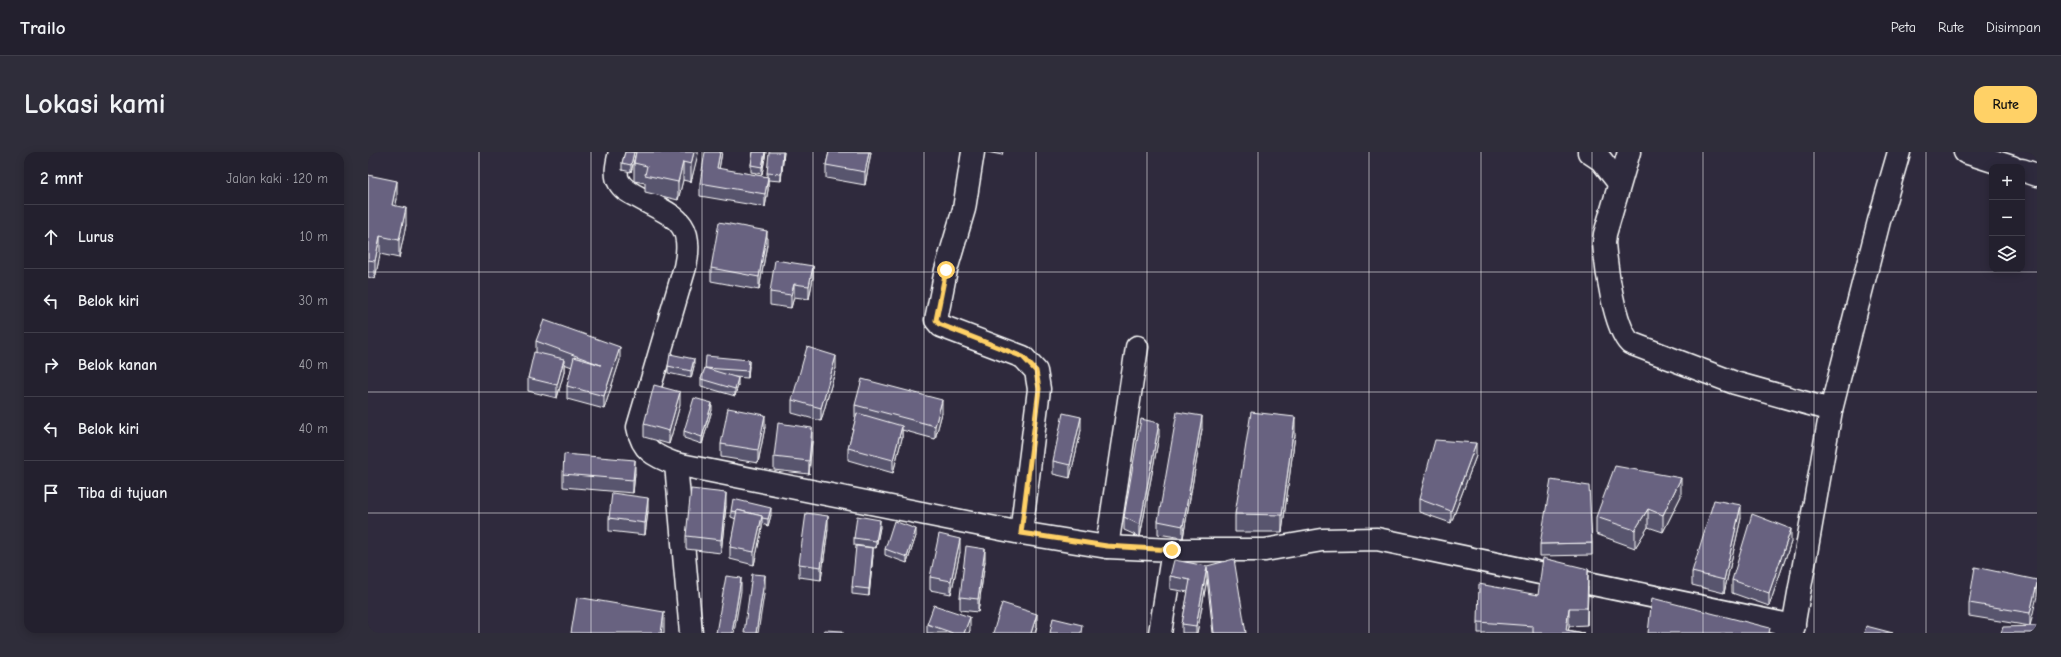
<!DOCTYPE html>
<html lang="id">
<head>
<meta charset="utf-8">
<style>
	:root { --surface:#23202e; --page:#2f2d3a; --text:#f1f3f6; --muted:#a3a3aa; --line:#403e4a; --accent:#ffd166 }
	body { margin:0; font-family:"Comic Neue",sans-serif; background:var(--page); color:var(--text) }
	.controls { position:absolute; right:12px; top:12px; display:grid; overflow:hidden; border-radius:8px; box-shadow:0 2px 10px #0003 }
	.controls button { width:36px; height:36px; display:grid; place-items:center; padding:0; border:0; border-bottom:1px solid var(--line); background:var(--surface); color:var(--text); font:20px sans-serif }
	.stop { position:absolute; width:12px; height:12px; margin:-9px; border:3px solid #ffd166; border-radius:50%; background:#fff }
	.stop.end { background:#ffd166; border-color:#fff; box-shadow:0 1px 4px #0008 }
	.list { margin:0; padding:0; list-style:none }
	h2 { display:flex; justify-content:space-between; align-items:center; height:52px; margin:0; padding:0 16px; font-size:17px }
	h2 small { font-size:13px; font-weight:400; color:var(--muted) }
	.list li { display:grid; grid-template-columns:26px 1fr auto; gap:12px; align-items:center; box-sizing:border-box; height:64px; padding:0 16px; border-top:1px solid var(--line) }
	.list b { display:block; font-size:15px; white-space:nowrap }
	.list em { font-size:13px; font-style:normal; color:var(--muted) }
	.icon { flex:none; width:22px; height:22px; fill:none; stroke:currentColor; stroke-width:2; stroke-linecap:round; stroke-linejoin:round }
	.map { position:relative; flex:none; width:1669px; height:481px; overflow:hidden; border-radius:12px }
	header { display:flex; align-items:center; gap:24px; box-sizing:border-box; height:56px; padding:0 20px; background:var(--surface); border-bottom:1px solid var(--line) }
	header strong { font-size:19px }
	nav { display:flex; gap:22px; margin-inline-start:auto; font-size:14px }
	.intro { display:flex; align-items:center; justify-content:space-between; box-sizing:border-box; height:96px; padding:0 24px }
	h1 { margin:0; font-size:28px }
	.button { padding:10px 18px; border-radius:12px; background:var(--accent); color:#111; font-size:14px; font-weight:700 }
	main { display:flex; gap:24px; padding:0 24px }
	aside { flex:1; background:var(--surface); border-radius:12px; box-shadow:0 2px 10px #0003 }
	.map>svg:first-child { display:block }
</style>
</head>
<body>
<header>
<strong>Trailo</strong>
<nav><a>Peta</a><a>Rute</a><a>Disimpan</a></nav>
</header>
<div class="intro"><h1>Lokasi kami</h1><a class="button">Rute</a></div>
<main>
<aside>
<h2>2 mnt<small>Jalan kaki · 120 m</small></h2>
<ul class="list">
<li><svg class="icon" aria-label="ahead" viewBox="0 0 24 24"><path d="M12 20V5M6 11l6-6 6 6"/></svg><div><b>Lurus</b></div><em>10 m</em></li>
<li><svg class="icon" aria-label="left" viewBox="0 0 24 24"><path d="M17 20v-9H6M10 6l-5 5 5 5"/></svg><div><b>Belok kiri</b></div><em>30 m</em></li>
<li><svg class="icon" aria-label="right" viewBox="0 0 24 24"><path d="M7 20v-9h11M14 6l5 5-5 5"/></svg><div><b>Belok kanan</b></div><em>40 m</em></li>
<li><svg class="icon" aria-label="left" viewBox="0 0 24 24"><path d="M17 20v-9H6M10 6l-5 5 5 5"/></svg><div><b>Belok kiri</b></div><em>40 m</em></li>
<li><svg class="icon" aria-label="arrive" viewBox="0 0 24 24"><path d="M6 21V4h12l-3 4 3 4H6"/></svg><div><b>Tiba di tujuan</b></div></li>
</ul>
</aside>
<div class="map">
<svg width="1669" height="481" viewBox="0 0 1669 481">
	<rect width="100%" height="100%" fill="#2f2a3d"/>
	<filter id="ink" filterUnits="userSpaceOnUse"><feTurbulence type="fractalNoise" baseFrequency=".025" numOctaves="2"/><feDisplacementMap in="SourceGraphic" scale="8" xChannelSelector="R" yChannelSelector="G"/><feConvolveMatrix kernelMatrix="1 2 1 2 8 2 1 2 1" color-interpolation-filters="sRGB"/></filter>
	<g filter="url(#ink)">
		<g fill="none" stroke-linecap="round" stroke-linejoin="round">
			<g stroke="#fff" stroke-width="25">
				<g id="minor">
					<path d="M252,0C250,9 246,22 251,30C255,38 263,41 270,45C306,65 327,68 317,115L270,275C274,298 286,304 308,312L323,481"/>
					<polyline points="605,0 596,57 578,118 568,168 573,174 655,205 668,219 671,237 653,381"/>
					<polyline points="1221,0 1233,8 1251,31"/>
					<path d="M1261,0L1237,82L1236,91C1238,114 1246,175 1262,191L1367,231L1463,258"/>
					<polyline points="1597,0 1644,15"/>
					<polyline points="1654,18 1669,23"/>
					<polyline points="308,312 653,381 739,395 805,398 897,398 954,388 1009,387 1426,474"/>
					<polyline points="739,395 769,195"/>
					<polyline points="792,481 805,398"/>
					<polyline points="1424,481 1463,258 1511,69 1531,0"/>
				</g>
			</g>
			<use href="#minor" stroke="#2f2a3d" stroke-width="22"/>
		</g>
		<g fill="#59546e" stroke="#fff">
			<polygon points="257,0 268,0 263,20 254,18 254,11"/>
			<polygon points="330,0 323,30 315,28 310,48 277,40 277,31 266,29 266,11"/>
			<polygon points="354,0 351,17 399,25 399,21 416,0 413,29 400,28 400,38 397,55 332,44 332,31"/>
			<polygon points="385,0 398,0 394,22 383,20 383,13"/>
			<polygon points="461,0 503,0 497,33 458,26 458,13"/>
			<polygon points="619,0 635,0 634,3"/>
			<polygon points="0,23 29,47 27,54 38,73 31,106 12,102 7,127 0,125"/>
			<polygon points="399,92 391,138 343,129 343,116"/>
			<polygon points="445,114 445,126 441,147 426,145 423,156 402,153 402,140"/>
			<polygon points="168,189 252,208 236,257 199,247 199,234 204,215 196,212 196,220 189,246 160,239 160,226 168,200"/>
			<polygon points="300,214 326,214 323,226 300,221"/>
			<polygon points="381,214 380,226 366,225 370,233 367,244 333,234 333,227 337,216"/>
			<polygon points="468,216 453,269 424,261 424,248"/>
			<polygon points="312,253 301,292 276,285 276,272"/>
			<polygon points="487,253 574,261 567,287 534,278 534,286 525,321 480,308 480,296 488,266 487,265"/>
			<polygon points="344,258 334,292 316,286 316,279"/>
			<polygon points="397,275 390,311 353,305 353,292"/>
			<polygon points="834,277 815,386 790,382 790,369"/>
			<polygon points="713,278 702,326 685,322 685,309"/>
			<polygon points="927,283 914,380 867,380 867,362"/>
			<polygon points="791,284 772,385 756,378 756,365"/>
			<polygon points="444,289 441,322 406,318 406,305"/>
			<polygon points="1108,304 1083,371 1051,360 1051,347"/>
			<polygon points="267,321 265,341 195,335 195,322"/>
			<polygon points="1313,344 1295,380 1280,375 1267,396 1228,382 1228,365"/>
			<polygon points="358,354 353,401 318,397 318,384"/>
			<polygon points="280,359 277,383 241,379 241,366"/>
			<polygon points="363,359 403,363 400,374 394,372 394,376 386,413 362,407 362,395 368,367 363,365"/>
			<polygon points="1373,366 1356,441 1324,433 1324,420"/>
			<polygon points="512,375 508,396 486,393 486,386"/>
			<polygon points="460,377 453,428 431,425 431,412"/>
			<polygon points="548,384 539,411 517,403 517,397"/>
			<polygon points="1423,390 1401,454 1364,441 1364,428"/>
			<polygon points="1224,391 1224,403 1172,404 1172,392"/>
			<polygon points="592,400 583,442 562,438 562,425"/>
			<polygon points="505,403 501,444 484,442 484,435"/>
			<polygon points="617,409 610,460 592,458 592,445"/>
			<polygon points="839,414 878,481 845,481 839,427 829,481 814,481 814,472 820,440 802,437 802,424"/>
			<polygon points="1669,428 1662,474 1601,464 1601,451"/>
			<polygon points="1220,435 1219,473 1201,474 1200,478 1216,481 1110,481 1110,470 1170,443"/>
			<polygon points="559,472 602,478 601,481 559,481"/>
		</g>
		<g fill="#48455a" stroke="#fff">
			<polygon points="266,0 268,0 263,20 263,13"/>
			<polygon points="326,0 330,0 330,2 323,30 323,12"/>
			<polygon points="352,0 354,0 349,29 349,16"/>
			<polygon points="397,0 398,0 394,22 394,15"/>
			<polygon points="415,0 416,0 413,29 413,22"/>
			<polygon points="501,0 503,0 497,33 497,20"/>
			<polygon points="315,10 315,28 310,48 310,30"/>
			<polygon points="400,25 400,38 397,55 397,42"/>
			<polygon points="29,29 29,47 24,71 24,53"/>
			<polygon points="38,56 38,73 31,106 31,88"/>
			<polygon points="399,79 399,92 391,138 391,125"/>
			<polygon points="12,84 12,102 7,127 7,109"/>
			<polygon points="445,114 445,126 441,147 441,134"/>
			<polygon points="426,132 426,145 423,156 423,143"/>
			<polygon points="252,195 252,208 236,257 236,244"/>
			<polygon points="468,204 468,216 453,269 453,256"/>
			<polygon points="196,207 196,220 189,246 189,233"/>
			<polygon points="326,207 326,214 323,226 323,219"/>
			<polygon points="381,208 381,214 380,226 380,219"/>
			<polygon points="370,226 370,233 367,244 367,237"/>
			<polygon points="312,240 312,253 301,292 301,279"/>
			<polygon points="574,248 574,261 567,287 567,274"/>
			<polygon points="344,251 344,258 334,292 334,285"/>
			<polygon points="397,263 397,275 390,311 390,298"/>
			<polygon points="834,264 834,277 815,386 815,374"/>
			<polygon points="713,265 713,278 702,326 702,313"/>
			<polygon points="927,265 927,283 914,380 914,363"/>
			<polygon points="791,271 791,284 772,385 772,373"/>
			<polygon points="534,274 534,286 525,321 525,308"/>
			<polygon points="444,276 444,289 441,322 441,309"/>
			<polygon points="1108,291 1108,304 1083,371 1083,359"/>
			<polygon points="267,308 267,321 265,341 265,328"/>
			<polygon points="1313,326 1313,344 1295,380 1295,363"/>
			<polygon points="358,341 358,354 353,401 353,388"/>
			<polygon points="280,346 280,359 277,383 277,371"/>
			<polygon points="1373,353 1373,366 1356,441 1356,428"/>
			<polygon points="403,356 403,363 400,374 400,367"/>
			<polygon points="1280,357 1280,375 1267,396 1267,378"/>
			<polygon points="394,364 394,376 386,413 386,400"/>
			<polygon points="460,364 460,377 453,428 453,415"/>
			<polygon points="512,368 512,375 508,396 508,389"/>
			<polygon points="548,377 548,384 539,411 539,405"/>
			<polygon points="1423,377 1423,390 1401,454 1401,441"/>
			<polygon points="592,387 592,400 583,442 583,429"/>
			<polygon points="505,396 505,403 501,444 501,437"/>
			<polygon points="617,397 617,409 610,460 610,447"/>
			<polygon points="839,415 839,427 829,481 828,481 828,474"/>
			<polygon points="1220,417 1220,435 1219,473 1219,456"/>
			<polygon points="397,423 397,436 390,481 388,481"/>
			<polygon points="373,426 373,439 366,481 364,481"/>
			<polygon points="1669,431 1669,444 1662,474 1662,461"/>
			<polygon points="1201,456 1201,474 1200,481 1198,478"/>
			<polygon points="296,460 296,481 293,481"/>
			<polygon points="669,462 669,474 667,481 663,481"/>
			<polygon points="602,465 602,478 601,481 596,481"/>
		</g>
		<g fill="#676280" stroke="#fff">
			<polygon points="257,0 266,0 263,13 254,11"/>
			<polygon points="268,0 326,0 323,12 315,10 310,30 277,23 279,14 266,11"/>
			<polygon points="337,0 352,0 349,16 400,25 397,42 332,31"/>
			<polygon points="385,0 397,0 394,15 383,13"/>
			<polygon points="401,0 415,0 413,22 399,21"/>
			<polygon points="461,0 501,0 497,20 458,13"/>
			<polygon points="0,23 29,29 24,53 38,56 31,88 12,84 7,109 0,108"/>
			<polygon points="351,70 399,79 391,125 343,116"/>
			<polygon points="407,108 445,114 441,134 426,132 423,143 402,140"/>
			<polygon points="176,168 252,195 236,244 199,234 206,205 233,213 168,189"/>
			<polygon points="439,195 468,204 453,256 424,248"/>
			<polygon points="166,200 196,207 189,233 160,226"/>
			<polygon points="302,202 326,207 323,219 300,214"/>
			<polygon points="338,204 381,208 380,219 337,216"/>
			<polygon points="337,216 370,226 367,237 333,227"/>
			<polygon points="494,227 574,248 567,274 487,253"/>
			<polygon points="286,233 312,240 301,279 276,272"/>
			<polygon points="326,246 344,251 334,285 316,279"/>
			<polygon points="360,256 397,263 390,298 353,292"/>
			<polygon points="809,260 834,264 815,374 790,369"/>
			<polygon points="883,260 927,265 914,363 867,362"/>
			<polygon points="489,261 534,274 525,308 480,296"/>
			<polygon points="695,261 713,265 702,313 685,309"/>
			<polygon points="773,267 791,271 772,373 756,365"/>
			<polygon points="410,271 444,276 441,309 406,305"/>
			<polygon points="1067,288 1108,291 1083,359 1051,347"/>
			<polygon points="196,302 267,308 265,328 195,322"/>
			<polygon points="1247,314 1313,326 1295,363 1280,357 1267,378 1228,365"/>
			<polygon points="1183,328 1221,334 1224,391 1172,392"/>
			<polygon points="323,337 358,341 353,388 318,384"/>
			<polygon points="244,341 280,346 277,371 241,366"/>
			<polygon points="365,347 403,356 400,367 394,366 394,364 369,358 369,360 363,359"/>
			<polygon points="1346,348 1373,353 1356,428 1324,420"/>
			<polygon points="369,358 394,364 386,400 362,395"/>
			<polygon points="438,361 460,364 453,415 431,412"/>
			<polygon points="1384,362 1423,377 1401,441 1364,428"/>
			<polygon points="489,364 512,368 508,389 486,386"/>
			<polygon points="526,369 548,377 539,405 517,397"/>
			<polygon points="571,382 592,387 583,429 562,425"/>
			<polygon points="488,394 505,396 501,437 484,435"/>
			<polygon points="598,394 617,397 610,447 592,445"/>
			<polygon points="1175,406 1220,417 1219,456 1201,456 1198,478 1216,481 1165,481 1165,474 1110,470 1111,432 1170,443"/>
			<polygon points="866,407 878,481 846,481 839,415 828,474 814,472 822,428 802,424 806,408 839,414"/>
			<polygon points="1607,415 1669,428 1669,431 1662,461 1601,451"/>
			<polygon points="384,422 397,423 388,481 376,481"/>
			<polygon points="358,424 373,426 364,481 348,481"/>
			<polygon points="209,445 296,460 293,481 203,481"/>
			<polygon points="1284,446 1402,476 1401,481 1280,481"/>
			<polygon points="634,451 669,462 663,481 625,481"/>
			<polygon points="566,453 602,465 596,481 585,481 559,472"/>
			<polygon points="685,466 714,473 713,481 682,481"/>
			<polygon points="1498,474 1525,481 1496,481"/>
			<polygon points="1669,474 1669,481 1633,481 1635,475"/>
			<polygon points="456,478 475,479 475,481 456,481"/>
		</g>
	</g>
	<g fill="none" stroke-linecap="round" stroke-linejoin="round" filter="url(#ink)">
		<polyline stroke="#ffd166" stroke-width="5" points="578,118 568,168 571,172 655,205 668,219 671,237 653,381 739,394 804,398"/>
	</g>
	<path fill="none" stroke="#fff" stroke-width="1" stroke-opacity="0.55" d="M111,0V481M223,0V481M334,0V481M445,0V481M556,0V481M668,0V481M779,0V481M890,0V481M1001,0V481M1113,0V481M1224,0V481M1335,0V481M1446,0V481M1558,0V481M0,120H1669M0,240H1669M0,361H1669"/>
</svg>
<div class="controls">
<button>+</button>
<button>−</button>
<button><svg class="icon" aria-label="layers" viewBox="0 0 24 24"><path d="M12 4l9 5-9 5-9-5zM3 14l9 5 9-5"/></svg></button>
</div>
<div class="stop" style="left:578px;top:118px"></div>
<div class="stop end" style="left:804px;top:398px"></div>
</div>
</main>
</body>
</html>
